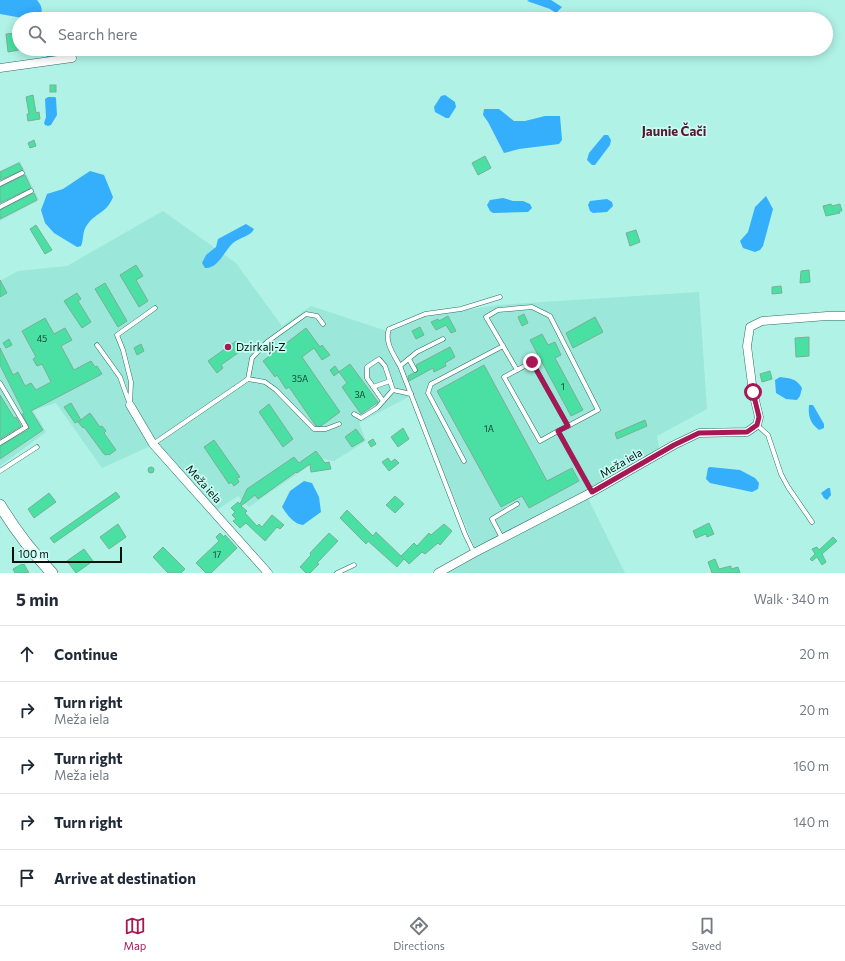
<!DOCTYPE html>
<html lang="en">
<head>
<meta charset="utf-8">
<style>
	:root { --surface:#fff; --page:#f2f2f3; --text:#1f2937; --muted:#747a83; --line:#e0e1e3; --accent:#a71755 }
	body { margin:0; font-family:Commissioner,sans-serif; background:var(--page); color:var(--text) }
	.scale { position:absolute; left:12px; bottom:10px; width:110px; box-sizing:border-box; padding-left:4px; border:2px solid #00130f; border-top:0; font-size:11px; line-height:14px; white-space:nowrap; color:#00130f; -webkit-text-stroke:3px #c8fdf3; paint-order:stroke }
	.stop { position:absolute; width:12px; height:12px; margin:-9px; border:3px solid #a71755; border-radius:50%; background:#fff }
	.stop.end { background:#a71755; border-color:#fff; box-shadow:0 1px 4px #0008 }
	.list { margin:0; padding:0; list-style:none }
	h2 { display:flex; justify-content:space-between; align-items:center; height:52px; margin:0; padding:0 16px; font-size:17px }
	h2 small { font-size:13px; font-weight:400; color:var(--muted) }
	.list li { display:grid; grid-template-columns:26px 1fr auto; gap:12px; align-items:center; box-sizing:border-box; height:56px; padding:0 16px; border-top:1px solid var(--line) }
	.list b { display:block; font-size:15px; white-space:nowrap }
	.list p { margin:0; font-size:13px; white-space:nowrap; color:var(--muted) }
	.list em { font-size:13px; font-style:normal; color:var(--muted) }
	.icon { flex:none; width:22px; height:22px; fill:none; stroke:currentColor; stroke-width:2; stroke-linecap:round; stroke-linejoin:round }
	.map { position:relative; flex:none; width:845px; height:573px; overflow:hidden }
	.search { position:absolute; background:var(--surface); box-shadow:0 2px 10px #0003; left:12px; right:12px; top:12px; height:44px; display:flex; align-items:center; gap:10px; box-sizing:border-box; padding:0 14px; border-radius:22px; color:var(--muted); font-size:15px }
	.sheet { height:332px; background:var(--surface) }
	nav { display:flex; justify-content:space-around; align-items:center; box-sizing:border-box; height:56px; border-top:1px solid var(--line); background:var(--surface); font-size:11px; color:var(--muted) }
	nav a { display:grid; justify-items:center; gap:2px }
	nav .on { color:var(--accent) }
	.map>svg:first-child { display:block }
</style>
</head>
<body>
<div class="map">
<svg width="845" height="573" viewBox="0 0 845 573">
	<rect width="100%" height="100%" fill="#b0f2e6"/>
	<g fill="#9be7d9">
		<polygon points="20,161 39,200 0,221 0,171"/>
		<polygon points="163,211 236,263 282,326 311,306 390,332 424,317 497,305 699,292 707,409 657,436 659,448 586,494 625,573 442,573 476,551 412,395 359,423 366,441 334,461 320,458 249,507 238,496 214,512 153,445 102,468 56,403 33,410 46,432 0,466 0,281 18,271 67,266"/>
	</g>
	<g fill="#35aefc">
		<path d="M0,0H37C42,6 43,10 40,18L28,19L0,14Z"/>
		<polygon points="529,0 551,0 562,7 556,13 550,9 527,1"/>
		<polygon points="445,95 455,102 456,107 449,118 446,118 435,112 434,107 441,96"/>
		<polygon points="48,97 55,97 56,98 57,115 51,125 48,126 45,125 44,123 46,117 45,99"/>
		<polygon points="484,109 499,109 514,121 525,121 545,116 560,116 562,140 559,144 519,149 504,153 488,122 483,115"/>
		<polygon points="604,135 608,135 611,140 610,145 595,165 592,165 587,160 589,153"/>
		<path d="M90,171L104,175L113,197C107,213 95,213 87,225C82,231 84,240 81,246L77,247L54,233L45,223L41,210L47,194L63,189Z"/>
		<polygon points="766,196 773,209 763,246 760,250 755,252 743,248 740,241 748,232 755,207"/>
		<polygon points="503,198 513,201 523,201 530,204 532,208 528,212 493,213 490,211 487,205 490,200"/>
		<polygon points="607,199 612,202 613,206 607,212 593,213 590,211 588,205 590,201"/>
		<path d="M246,224L254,229C250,237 240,237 233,243C225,250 218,269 205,268L202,263L206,255L216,247L218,239Z"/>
		<path d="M780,377C790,378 797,379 802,388L800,396L797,400L786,399L776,393L775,380Z"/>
		<path d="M809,405H813L824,424V428L819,430C810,423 808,416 809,405Z"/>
		<polygon points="710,467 740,470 755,478 759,483 758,489 752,492 710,483 706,479 708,468"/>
		<path d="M304,481L312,483L319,497L321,512L303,525C293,524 287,514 282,507L290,491Z"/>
		<polygon points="828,488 830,488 831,495 827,500 824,498 821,493"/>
	</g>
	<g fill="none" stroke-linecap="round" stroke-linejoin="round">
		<g stroke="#35aefc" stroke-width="2">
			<polyline points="41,16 47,19"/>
			<polyline points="47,57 54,56 56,53 55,49"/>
		</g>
	</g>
	<g fill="#4ae0a3" stroke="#7aaf94">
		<polygon points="18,33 19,50 8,52 6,34"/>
		<rect x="50" y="85" width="6" height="7"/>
		<polygon points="33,95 36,113 39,112 40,119 28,121 27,114 29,114 26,97"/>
		<polygon points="34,140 36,146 30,148 28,143"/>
		<polygon points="485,156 491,168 478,175 472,163"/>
		<polygon points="19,163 23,170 0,180 0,172"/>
		<polygon points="25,175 31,188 0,203 0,187"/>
		<polygon points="34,193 37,200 0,219 0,210"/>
		<polygon points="831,204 832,206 840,204 842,211 839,211 840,213 826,216 823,206"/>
		<polygon points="36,225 52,250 45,254 30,229"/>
		<polygon points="636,230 640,242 630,246 626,233"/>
		<polygon points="136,265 143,276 136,280 148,301 139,307 120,275"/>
		<polygon points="809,270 810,282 800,283 801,271"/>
		<polygon points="0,280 7,293 0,297"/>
		<polygon points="105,283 127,321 118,327 95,289"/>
		<polygon points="781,286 782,293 772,294 772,287"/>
		<polygon points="77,293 81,299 78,301 91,322 82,328 64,301"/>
		<polygon points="524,314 528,323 522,326 518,317"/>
		<polygon points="448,316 456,331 451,333 446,325 436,330 431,322 438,319 439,321"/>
		<polygon points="595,317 603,332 573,348 566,333"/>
		<polygon points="45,318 54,334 65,328 72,340 61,346 74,370 91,361 95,367 97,366 102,374 31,411 43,430 0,459 0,446 28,430 29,427 22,414 24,413 0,365 0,348 13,375 18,372 25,386 31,383 36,390 51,382 42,364 37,366 33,359 36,357 22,331"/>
		<polygon points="420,327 424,335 416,339 412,331"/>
		<polygon points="306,328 320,347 322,345 330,355 322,360 314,348 302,357 340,412 321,426 316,426 289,387 286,389 277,375 275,377 263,361"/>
		<polygon points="542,334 548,345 555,342 561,355 555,358 583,410 571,416 530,340"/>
		<polygon points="809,337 809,356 796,357 795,338"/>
		<polygon points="9,339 12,345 6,348 3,343"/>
		<polygon points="236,341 242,350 221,365 223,368 217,373 208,361"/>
		<polygon points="141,344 144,351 137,355 134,348"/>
		<polygon points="450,347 455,357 445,363 446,366 434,372 433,368 409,381 408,376 418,371 416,365"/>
		<polygon points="350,364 378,402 361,414 342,387 347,383 339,372"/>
		<polygon points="484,365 547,481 572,468 579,481 529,508 522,496 501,507 437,391"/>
		<polygon points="335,366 339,372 334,376 330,370"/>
		<polygon points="770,371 772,379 762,382 760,374"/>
		<polygon points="0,395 14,418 16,417 21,426 0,439"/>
		<polygon points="71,403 81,420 75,423 64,407"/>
		<polygon points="269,404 293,439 283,447 259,412"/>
		<polygon points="90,413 100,427 102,426 106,431 104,433 116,450 109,455 108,454 106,455 104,454 84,427 83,428 78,422"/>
		<polygon points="645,420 647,426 617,439 615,433"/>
		<polygon points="403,428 409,439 398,447 391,437"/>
		<polygon points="356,429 364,440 352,447 345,437"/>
		<polygon points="373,439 376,444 371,447 368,442"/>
		<polygon points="214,440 240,477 237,478 239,482 234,486 231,482 229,484 204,447"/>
		<polygon points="316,451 325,463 329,462 331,469 311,472 310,464 297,473 296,472 258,499 255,495 241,506 247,511 245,513 257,526 259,524 262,527 272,515 284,525 280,529 277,527 265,541 246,523 240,528 233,521 236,519 232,515 235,512 231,508 238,502 240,504 247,489 294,457 299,463"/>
		<polygon points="388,458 391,462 395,459 399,463 389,471 382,462"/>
		<circle cx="151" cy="470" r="3"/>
		<polygon points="116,492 120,497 54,543 50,538"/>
		<polygon points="49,493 56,502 34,518 28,509"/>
		<polygon points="395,496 404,504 395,513 386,505"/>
		<polygon points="347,510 373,536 376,532 404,559 397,567 368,541 366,544 340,518"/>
		<polygon points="709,523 714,534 707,537 706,534 696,538 693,531"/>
		<polygon points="118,524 126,537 109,549 100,537"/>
		<polygon points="444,524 452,531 440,545 438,543 425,554 422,552 409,564 401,556 414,543 417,546 429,533 431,535"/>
		<polygon points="220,533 224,537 225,535 237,548 211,573 206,573 196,563 219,541 216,537"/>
		<polygon points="329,533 338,541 317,563 319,564 310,573 306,573 300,567 311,555 310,553"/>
		<polygon points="833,537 837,541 822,554 826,562 822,565 817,557 812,561 810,559 815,554 812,549 817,547 819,550"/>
		<polygon points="163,547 185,569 181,573 168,573 153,557"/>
		<polygon points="84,549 93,561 76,573 67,561"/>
		<polygon points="715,559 719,569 731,566 731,569 738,567 740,573 712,573 708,562"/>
		<polygon points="22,564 23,565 24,564 29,573 15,573 13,569"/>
	</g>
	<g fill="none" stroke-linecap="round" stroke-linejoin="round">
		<g stroke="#2c6e64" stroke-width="5">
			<g id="lane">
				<polyline points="0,184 22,173"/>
				<polyline points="0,207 31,191"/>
				<polyline points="97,345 120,377 130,405 131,382 123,350 117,335 155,308"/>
				<polyline points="409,359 415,370"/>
				<polyline points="400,366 417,352 443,339"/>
				<polyline points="517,370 486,317 498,310 532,307 550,316 598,410 568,426"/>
				<polyline points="248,379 265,382 276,390 314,429 326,429 339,424"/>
				<polyline points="0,383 26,427 0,443"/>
				<polyline points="373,387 390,381"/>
				<polyline points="383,401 367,378 367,367 379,359 385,366 393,390"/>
				<polyline points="354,414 361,418 377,408 393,390 411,394"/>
				<polyline points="757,425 768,435 781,474 788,487 812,522"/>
				<polyline points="558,431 568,426 532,362 504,377 540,441 558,431 592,492"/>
				<polyline points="153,444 248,379 252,358 267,342 306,314 317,316 323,324"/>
				<polyline points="464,461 428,393 431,384 503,346"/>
				<polyline points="0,471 37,447"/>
				<polyline points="502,538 492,519 517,504"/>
				<path d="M474,553L465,534L400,366C394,355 384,342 389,329L425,314L461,309L500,297"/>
				<polyline points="337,573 354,565"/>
			</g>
		</g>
		<g stroke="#2c6e64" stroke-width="9">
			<g id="street">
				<polyline points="0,68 72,58"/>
				<polyline points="130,405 153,444 268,573"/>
				<polyline points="438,573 474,553 592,492 674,445 699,433 747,432 757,425 759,417 753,392 747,346 750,327 762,321 827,316 845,316"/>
			</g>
		</g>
		<g stroke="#2c6e64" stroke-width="12">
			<path id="secondary" d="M0,505C15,530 32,552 52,573"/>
		</g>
		<use href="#lane" stroke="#fff" stroke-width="4"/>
		<use href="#street" stroke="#fff" stroke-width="8"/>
		<use href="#secondary" stroke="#fff" stroke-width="11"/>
	</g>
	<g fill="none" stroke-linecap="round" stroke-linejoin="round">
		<polyline stroke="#a71755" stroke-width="5" points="532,362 568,426 558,431 592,492 674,445 699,433 747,432 757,425 759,417 753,392"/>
	</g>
	<circle fill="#a71755" stroke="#c8fdf3" stroke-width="1.5" cx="228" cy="347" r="4"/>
	<g text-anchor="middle" stroke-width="3.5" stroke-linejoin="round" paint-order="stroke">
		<g font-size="9" fill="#124634">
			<text x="42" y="342">45</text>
			<text x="300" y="382">35A</text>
			<text x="563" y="390">1</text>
			<text x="360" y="398">3A</text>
			<text x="489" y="432">1A</text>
			<text x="217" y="558">17</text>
		</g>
		<g font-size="11" fill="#00130f" stroke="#c8fdf3" text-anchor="start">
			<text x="236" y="351">Dzirkaļi-Z</text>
		</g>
		<g font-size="11" fill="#00130f" stroke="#c8fdf3">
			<text transform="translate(621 463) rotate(-30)" y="4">Meža iela</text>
			<text transform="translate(204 484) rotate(48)" y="4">Meža iela</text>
		</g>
		<g font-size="13" font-weight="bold" fill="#59162e" stroke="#c8fdf3">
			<text x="674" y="136">Jaunie Čači</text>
		</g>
	</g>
</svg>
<div class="scale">100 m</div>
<div class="stop" style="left:753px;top:392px"></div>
<div class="stop end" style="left:532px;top:362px"></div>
<div class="search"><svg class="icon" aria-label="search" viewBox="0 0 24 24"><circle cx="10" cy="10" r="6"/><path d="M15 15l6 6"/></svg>Search here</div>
</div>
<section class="sheet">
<h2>5 min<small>Walk · 340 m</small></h2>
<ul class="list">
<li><svg class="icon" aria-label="ahead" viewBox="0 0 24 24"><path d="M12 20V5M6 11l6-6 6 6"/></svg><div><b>Continue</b></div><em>20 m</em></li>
<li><svg class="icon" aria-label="right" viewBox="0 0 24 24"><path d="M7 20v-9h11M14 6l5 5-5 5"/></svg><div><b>Turn right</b><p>Meža iela</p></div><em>20 m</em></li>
<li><svg class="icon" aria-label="right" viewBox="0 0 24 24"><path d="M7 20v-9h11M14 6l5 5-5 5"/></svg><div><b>Turn right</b><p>Meža iela</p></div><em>160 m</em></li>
<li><svg class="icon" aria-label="right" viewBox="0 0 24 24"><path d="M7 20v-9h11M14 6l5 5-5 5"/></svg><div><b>Turn right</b></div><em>140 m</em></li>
<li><svg class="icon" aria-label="arrive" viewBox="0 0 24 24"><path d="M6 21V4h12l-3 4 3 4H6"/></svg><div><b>Arrive at destination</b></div></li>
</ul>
</section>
<nav>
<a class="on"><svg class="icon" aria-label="map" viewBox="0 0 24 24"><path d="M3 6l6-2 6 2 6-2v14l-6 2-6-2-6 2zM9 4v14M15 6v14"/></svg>Map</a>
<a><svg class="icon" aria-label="directions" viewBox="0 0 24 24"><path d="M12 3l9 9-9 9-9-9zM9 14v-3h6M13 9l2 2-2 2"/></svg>Directions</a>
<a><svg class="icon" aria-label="saved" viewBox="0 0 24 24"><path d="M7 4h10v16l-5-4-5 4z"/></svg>Saved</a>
</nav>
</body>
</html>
